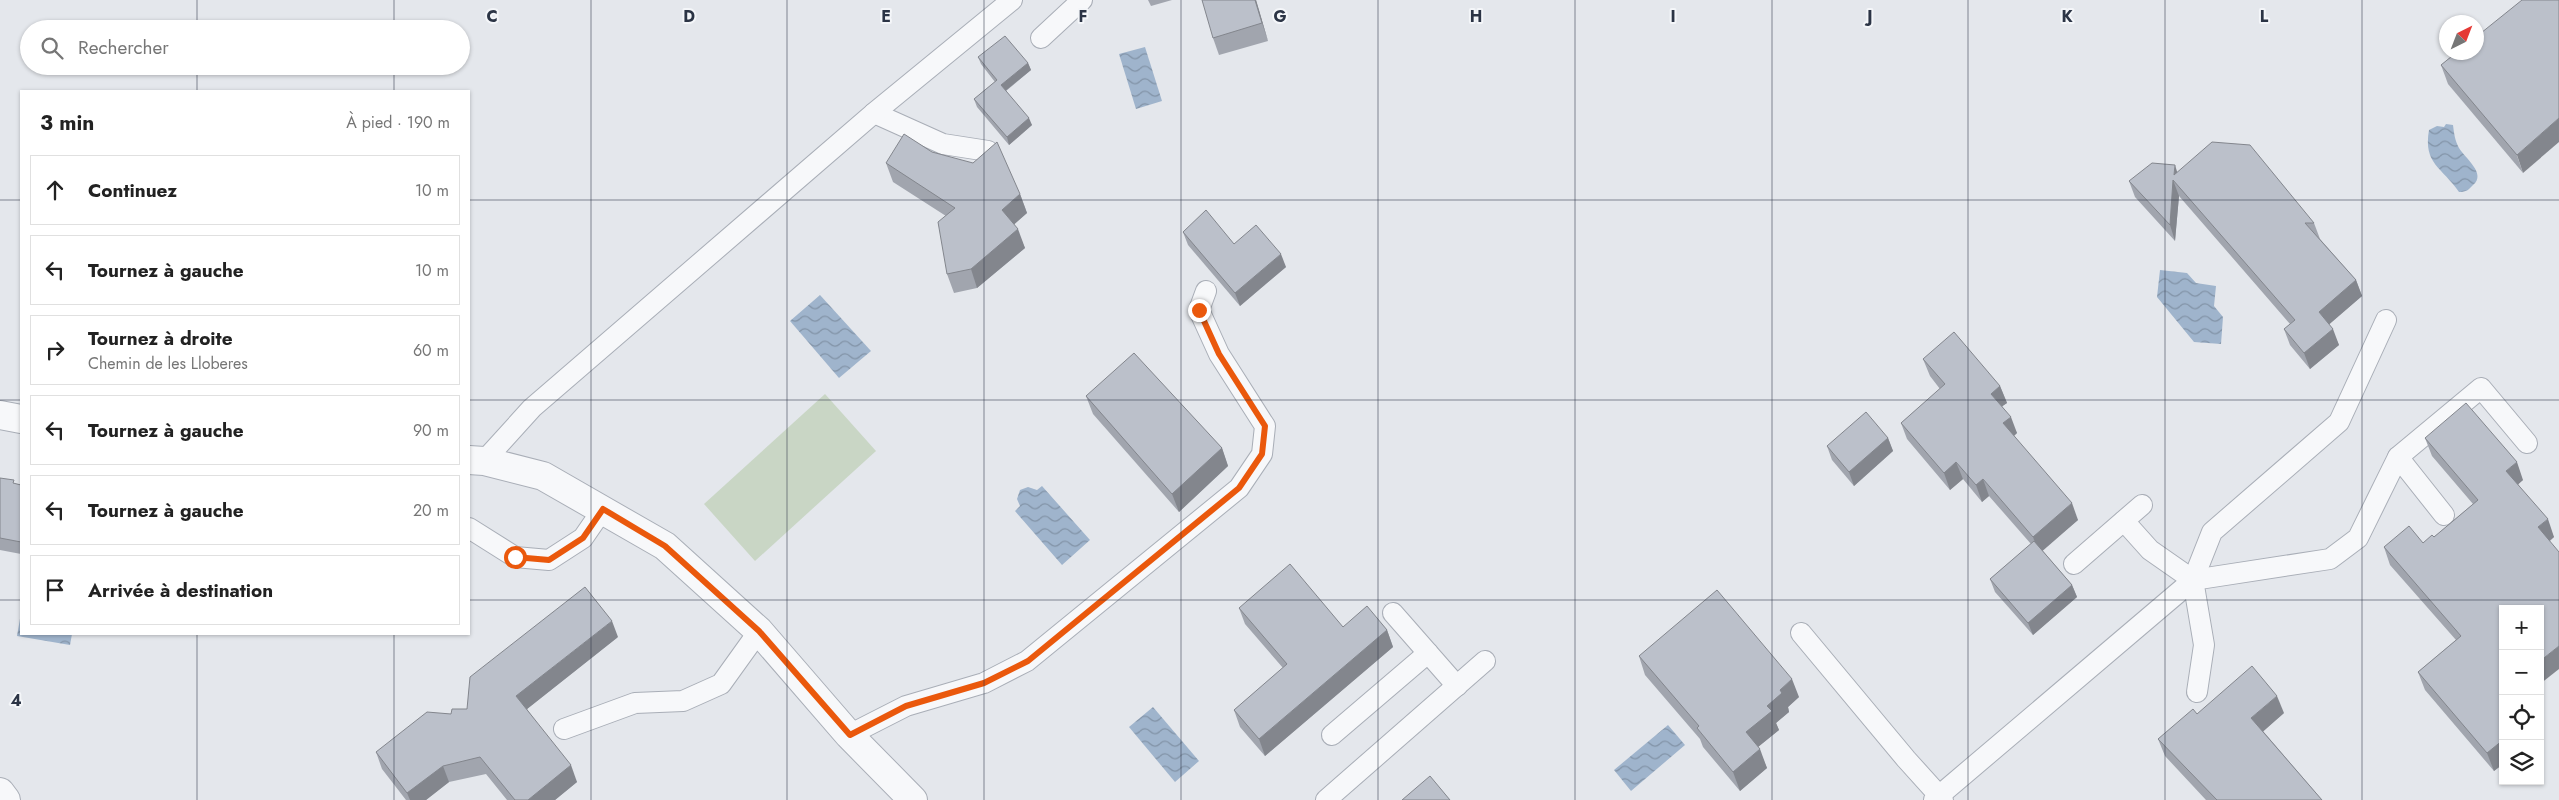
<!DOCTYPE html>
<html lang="fr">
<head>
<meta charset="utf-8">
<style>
	:root { --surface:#fff; --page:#f2f2f2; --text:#222; --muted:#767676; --line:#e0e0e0 }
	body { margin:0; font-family:Jost,sans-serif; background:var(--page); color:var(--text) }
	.controls { position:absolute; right:15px; bottom:15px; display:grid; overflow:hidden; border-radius:0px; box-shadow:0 1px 4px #0004 }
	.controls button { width:45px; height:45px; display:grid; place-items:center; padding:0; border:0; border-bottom:1px solid var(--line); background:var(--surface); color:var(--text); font:25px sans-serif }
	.compass { position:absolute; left:2439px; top:15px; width:45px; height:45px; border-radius:50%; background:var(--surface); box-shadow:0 1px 4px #0004; rotate:42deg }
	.stop { position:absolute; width:15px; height:15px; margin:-11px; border:4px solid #ea580c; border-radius:50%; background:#fff }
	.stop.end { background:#ea580c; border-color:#fff; box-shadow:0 1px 5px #0008 }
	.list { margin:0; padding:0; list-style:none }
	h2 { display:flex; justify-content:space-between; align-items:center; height:65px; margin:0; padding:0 20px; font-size:21px }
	h2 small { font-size:16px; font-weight:400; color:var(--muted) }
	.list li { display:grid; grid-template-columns:32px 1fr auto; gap:15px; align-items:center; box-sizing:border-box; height:70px; margin:0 10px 10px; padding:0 10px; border:1px solid var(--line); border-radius:0px }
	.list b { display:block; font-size:19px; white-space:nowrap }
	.list p { margin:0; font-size:16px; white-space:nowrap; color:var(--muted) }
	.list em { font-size:16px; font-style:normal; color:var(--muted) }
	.icon { flex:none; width:28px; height:28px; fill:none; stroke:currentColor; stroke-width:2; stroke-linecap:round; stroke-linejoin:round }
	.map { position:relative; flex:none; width:2559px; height:800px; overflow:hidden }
	.search { position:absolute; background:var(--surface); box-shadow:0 1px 4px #0004; left:20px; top:20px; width:450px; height:55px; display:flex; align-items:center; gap:12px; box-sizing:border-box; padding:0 18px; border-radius:28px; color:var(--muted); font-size:19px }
	.panel { position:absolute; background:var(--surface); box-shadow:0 1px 4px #0004; left:20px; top:90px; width:450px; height:545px; border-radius:0px }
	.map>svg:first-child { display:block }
</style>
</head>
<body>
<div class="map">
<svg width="2559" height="800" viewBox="0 0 2559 800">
	<defs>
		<pattern id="water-waves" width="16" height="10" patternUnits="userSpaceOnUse" patternTransform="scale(1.25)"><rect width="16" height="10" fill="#9fb4cc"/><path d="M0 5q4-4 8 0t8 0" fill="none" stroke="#8293a7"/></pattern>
	</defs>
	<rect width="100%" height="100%" fill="#e4e7ec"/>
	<polygon fill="#c9d6c5" points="825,394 876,451 755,561 704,504"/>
	<g fill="url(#water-waves)">
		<polygon points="1145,47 1162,101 1136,109 1119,54"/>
		<path d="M2446,124L2453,125C2454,133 2455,141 2459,148C2465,158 2487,174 2473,185C2468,190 2467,192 2459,192C2442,167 2423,164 2429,130L2437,126L2444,127Z"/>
		<polygon points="2160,270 2187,273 2196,283 2216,286 2214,306 2223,317 2221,344 2194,342 2157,297"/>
		<polygon points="820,295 871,351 839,378 790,321"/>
		<polygon points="1042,486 1090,540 1062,565 1015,511 1020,506 1017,499 1020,490 1028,487 1037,490"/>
		<polygon points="21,613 21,634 72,634 70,645 17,636"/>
		<polygon points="1153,707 1199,761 1175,782 1129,727"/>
		<polygon points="1668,725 1685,745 1631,791 1614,770"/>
	</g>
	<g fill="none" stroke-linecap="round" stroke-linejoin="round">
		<g stroke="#a9aeb7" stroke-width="22">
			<g id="lane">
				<polyline points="1041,38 1082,0"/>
				<polyline points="874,113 943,144 988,151"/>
				<polyline points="484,461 532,408 874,113 1012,0"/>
				<polyline points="2444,515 2398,457 2481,388 2527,443"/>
				<polyline points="2124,521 2150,550 2193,580 2330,559 2358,538 2398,457"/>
				<polyline points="469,528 515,557 549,560 583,538 603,509"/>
				<polyline points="2074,564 2142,505"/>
				<polyline points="2193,580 2204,645 2197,692"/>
				<polyline points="1393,613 1457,686"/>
				<polyline points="1801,633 1906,759 1943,800"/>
				<polyline points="564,729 635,703 683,701 721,684 759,631"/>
				<polyline points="849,735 906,706 984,683 1027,661 1239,488 1262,454 1265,426 1219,354 1199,310 1206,291"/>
				<polyline points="1332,735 1428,653"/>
				<polyline points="1326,800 1485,661"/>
				<polyline points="1934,800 2193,580 2212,532 2339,422 2386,320"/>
			</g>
		</g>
		<g stroke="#a9aeb7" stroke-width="30">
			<g id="street">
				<polyline points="0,415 21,419"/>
				<polyline points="469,460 484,461 543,476 665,546 759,631 849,735 913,800"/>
				<polyline points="0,792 6,800"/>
			</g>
		</g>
		<use href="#lane" stroke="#f7f8fa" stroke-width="20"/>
		<use href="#street" stroke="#f7f8fa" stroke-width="28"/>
	</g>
	<g fill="#a1a5ae">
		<polygon points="1148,0 1172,0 1151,6"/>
		<polygon points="1256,0 1268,41 1219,55 1213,38"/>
		<polygon points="2476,37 2523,173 2448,84 2441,65"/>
		<polygon points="978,57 1028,63 1031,70 1006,91 1032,125 1009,145 977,107 974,99 995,82 981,64"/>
		<polygon points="932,152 1020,194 1027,213 1014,224 1025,248 977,288 954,293 947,274 946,216 893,182 886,163"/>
		<polygon points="2177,172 2314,223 2320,239 2356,280 2362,296 2329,324 2339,345 2310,369 2290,345 2284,329 2290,324 2179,196 2175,241 2135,197 2129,181"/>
		<polygon points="1183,232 1234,244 1286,267 1240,306 1188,245"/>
		<polygon points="1923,359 2000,386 2007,403 2002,406 2017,433 2014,436 2078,520 2042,550 2072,585 2077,597 2033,635 1995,592 1990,579 2031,544 1989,496 1982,502 1963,479 1950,490 1907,439 1901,423 1940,389 1930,376"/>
		<polygon points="1086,396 1222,448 1228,466 1179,512 1093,414"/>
		<polygon points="1888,438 1893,451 1854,486 1832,460 1827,446"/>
		<polygon points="2425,438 2523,480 2518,484 2554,537 2550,541 2503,609 2503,764 2494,771 2425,690 2418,672 2456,640 2390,565 2384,547 2423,543 2434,537 2473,504 2432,456"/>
		<polygon points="0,478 15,484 21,485 21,554 0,550"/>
		<polygon points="1239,608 1343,627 1387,630 1393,647 1265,756 1240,727 1234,710 1283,668 1245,624"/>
		<polygon points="618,637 527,709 577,782 555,800 507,800 486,774 449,782 426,800 406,800 382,769 376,752 451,714 467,709"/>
		<polygon points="1639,656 1799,697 1788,707 1789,712 1776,723 1779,730 1758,747 1767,768 1740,791 1703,747 1700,739 1645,675"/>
		<polygon points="2284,713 2263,731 2322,800 2206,800 2165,756 2158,739"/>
	</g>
	<g fill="#83868d">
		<polygon points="1255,0 1256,0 1268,41 1262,23"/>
		<polygon points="1028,63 1031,70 1004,92 1001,85"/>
		<polygon points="1029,118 1032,125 1009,145 1007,137"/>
		<polygon points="2559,118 2559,142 2523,173 2517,155"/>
		<polygon points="2175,165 2180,181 2174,175"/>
		<polygon points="2173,180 2179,196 2175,241 2170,225"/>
		<polygon points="1020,194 1027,213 1009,229 1002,210"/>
		<polygon points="1018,229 1025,248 977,288 971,269"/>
		<polygon points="1281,254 1286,267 1240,306 1235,293"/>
		<polygon points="2356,280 2362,296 2325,328 2319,312"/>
		<polygon points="2333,329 2339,345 2310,369 2304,353"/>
		<polygon points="2000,386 2007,403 1997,410 1991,394"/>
		<polygon points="2011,417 2017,433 2009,440 2003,423"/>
		<polygon points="1888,438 1893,451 1854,486 1849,472"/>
		<polygon points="1222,448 1228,466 1179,512 1172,494"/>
		<polygon points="1956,462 1963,479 1950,490 1944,473"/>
		<polygon points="2517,462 2523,480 2513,489 2506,471"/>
		<polygon points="1983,479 1989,496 1982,502 1976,485"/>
		<polygon points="2072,503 2078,520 2039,554 2033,537"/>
		<polygon points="2548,519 2554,537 2544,545 2538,527"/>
		<polygon points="2072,585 2077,597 2033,635 2028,623"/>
		<polygon points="612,621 618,637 522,713 516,696"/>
		<polygon points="1387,630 1393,647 1265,756 1259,739"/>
		<polygon points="2559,646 2559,669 2540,684 2540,661"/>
		<polygon points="1792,679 1799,697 1788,707 1789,712 1776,723 1779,730 1753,751 1746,732 1780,690"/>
		<polygon points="2277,696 2284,713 2258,736 2251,718"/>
		<polygon points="2503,740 2503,764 2494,771 2487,753"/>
		<polygon points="1760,749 1767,768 1740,791 1733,772"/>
		<polygon points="571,765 577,782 555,800 528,800"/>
		<polygon points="443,766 449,782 426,800 410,800 407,793"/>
	</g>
	<g fill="#bbc0ca" stroke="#83868d">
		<polygon points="1202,0 1255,0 1262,23 1213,38"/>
		<polygon points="2522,0 2559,0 2559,118 2517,155 2441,65 2457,52 2476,52 2476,37"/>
		<polygon points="1005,36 1028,63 1001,85 1029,118 1007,137 974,99 997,80 978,57"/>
		<polygon points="904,134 932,152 973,163 997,142 1020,194 1002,210 1018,229 971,269 947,274 938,222 955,208 886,163"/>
		<polygon points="2212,142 2250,145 2314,223 2305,223 2356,280 2319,312 2333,329 2304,353 2284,329 2295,320 2173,180 2170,225 2129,181 2152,163 2175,165 2174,175"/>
		<polygon points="1206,210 1234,244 1256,225 1281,254 1235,293 1183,232"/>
		<polygon points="1954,332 2000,386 1991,394 2011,417 2003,423 2072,503 2033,537 1983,479 1976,485 1956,462 1944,473 1901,423 1945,384 1923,359"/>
		<polygon points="1134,353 1222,448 1172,494 1086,396"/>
		<polygon points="2466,403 2517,462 2506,471 2548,519 2538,527 2559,552 2559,646 2540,661 2540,609 2503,609 2503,740 2487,753 2418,672 2461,636 2384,547 2409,526 2423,543 2432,535 2434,537 2478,500 2425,438"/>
		<polygon points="1866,412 1888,438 1849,472 1827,446"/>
		<polygon points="0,478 14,480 13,483 21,485 21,542 0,538"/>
		<polygon points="2034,541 2072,585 2028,623 1990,579"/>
		<polygon points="1290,564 1343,627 1367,606 1387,630 1259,739 1234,710 1287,664 1239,608"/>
		<polygon points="585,587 612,621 516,696 571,765 528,800 515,800 480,757 443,766 407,793 376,752 427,712 451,714 452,709 467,709 470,677"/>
		<polygon points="1717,590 1792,679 1780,690 1782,693 1767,706 1772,711 1746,732 1760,749 1733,772 1697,728 1699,726 1639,656"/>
		<polygon points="2252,666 2277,696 2251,718 2322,800 2217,800 2158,739 2193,709 2197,714"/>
		<polygon points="1430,776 1450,800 1402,800"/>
	</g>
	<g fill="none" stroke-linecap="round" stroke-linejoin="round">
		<polyline stroke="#ea580c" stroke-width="6" points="515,557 549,560 583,538 603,509 665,546 759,631 850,735 906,706 984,683 1028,661 1239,488 1262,454 1265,426 1219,354 1199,310"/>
	</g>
	<path fill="none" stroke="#2b3445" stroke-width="1" stroke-opacity="0.55" d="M197,0V29M394,0V29M591,0V800M787,0V800M984,0V800M1181,0V800M1378,0V800M1575,0V800M1772,0V800M1968,0V800M2165,0V800M2362,0V800M197,66V91M394,66V91M0,200H21M469,200H2559M0,400H21M469,400H2559M0,600H21M469,600H2559M197,634V800M394,634V800"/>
	<g font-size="16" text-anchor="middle" font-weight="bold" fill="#2b3445" stroke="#f4f6f9" stroke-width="4" stroke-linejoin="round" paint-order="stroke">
		<text x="492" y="22">C</text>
		<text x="689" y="22">D</text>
		<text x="886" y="22">E</text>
		<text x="1083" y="22">F</text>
		<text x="1280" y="22">G</text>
		<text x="1476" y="22">H</text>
		<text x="1673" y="22">I</text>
		<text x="1870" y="22">J</text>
		<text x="2067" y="22">K</text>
		<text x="2264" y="22">L</text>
		<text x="16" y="706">4</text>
	</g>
</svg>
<div class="controls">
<button>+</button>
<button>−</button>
<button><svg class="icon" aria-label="locate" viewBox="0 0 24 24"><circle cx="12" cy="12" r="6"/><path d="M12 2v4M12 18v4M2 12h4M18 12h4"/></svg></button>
<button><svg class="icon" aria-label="layers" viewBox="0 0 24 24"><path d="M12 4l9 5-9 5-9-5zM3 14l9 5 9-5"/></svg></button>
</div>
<svg class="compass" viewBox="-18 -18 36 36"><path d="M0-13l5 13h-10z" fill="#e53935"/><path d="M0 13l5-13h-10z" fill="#767676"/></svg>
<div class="stop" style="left:515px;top:557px"></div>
<div class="stop end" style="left:1199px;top:310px"></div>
<div class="search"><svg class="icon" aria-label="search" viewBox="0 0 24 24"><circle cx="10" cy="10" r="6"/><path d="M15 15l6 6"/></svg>Rechercher</div>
<section class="panel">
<h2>3 min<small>À pied · 190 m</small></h2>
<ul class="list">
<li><svg class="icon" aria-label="ahead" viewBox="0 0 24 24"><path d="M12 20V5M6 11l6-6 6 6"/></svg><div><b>Continuez</b></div><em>10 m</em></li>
<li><svg class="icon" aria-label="left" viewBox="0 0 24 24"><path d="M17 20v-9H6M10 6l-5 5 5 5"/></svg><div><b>Tournez à gauche</b></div><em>10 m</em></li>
<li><svg class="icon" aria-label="right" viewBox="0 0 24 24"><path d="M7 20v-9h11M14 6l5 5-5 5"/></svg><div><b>Tournez à droite</b><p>Chemin de les Lloberes</p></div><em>60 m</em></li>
<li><svg class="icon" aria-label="left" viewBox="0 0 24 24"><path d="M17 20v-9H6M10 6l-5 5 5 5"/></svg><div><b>Tournez à gauche</b></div><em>90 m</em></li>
<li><svg class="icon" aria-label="left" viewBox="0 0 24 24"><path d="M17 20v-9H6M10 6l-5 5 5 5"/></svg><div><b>Tournez à gauche</b></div><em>20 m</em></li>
<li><svg class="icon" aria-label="arrive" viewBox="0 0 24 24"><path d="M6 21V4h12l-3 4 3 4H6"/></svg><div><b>Arrivée à destination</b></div></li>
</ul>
</section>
</div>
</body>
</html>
